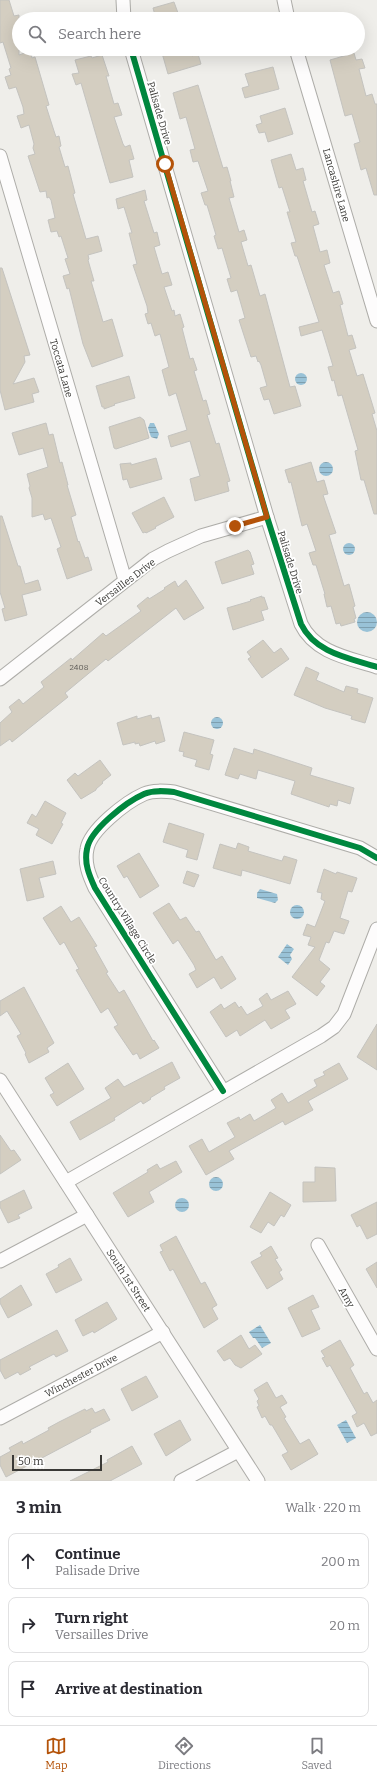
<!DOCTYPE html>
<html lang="en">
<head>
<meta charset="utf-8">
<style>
	:root { --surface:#fff; --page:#f7f7f7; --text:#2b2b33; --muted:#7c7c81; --line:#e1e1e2; --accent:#b45309 }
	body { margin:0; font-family:Bitter,serif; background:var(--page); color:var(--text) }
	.scale { position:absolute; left:12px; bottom:10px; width:90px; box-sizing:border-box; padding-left:4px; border:2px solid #3a3936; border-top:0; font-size:11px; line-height:14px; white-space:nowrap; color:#3a3936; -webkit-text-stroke:3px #fff; paint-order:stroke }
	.stop { position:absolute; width:12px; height:12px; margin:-9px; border:3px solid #b45309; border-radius:50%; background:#fff }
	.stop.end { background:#b45309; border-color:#fff; box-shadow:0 1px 4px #0008 }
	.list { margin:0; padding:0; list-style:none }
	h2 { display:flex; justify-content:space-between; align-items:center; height:52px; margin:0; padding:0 16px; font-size:17px }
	h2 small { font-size:13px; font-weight:400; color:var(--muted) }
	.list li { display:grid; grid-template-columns:26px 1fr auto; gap:12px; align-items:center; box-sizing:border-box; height:56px; margin:0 8px 8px; padding:0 8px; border:1px solid var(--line); border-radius:8px }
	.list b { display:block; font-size:15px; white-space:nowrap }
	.list p { margin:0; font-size:13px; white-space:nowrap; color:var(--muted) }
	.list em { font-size:13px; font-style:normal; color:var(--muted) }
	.icon { flex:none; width:22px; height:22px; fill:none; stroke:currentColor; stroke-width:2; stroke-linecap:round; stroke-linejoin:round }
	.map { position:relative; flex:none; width:377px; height:1481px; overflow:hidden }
	.search { position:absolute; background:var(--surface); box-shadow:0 4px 16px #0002; left:12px; right:12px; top:12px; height:44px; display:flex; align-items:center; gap:10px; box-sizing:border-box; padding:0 14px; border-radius:22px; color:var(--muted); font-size:15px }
	.sheet { height:244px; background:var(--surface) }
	nav { display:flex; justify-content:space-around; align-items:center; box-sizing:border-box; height:56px; border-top:1px solid var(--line); background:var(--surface); font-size:11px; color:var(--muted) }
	nav a { display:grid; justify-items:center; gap:2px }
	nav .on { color:var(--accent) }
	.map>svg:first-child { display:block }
</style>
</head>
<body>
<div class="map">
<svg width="377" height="1481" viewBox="0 0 377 1481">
	<defs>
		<pattern id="water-rules" width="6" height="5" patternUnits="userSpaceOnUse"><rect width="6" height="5" fill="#99c2d7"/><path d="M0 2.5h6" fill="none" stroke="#7e9faf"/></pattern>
	</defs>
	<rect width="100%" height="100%" fill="#efeeea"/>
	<g fill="url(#water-rules)">
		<circle cx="301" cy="379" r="6"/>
		<polygon points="150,423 154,423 159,434 157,439 151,437 148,428"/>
		<circle cx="326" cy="469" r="7"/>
		<circle cx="349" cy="549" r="6"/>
		<circle cx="367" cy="622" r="10"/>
		<circle cx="217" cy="723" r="6"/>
		<polygon points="260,889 277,894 278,900 275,903 257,898 257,893"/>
		<circle cx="297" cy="912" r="7"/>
		<polygon points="287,944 294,949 290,955 292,959 288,965 278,957"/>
		<circle cx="216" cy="1184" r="7"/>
		<circle cx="182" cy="1205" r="7"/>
		<polygon points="260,1325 271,1343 262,1348 255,1338 253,1338 249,1332"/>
		<polygon points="346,1420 356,1438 347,1443 337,1425"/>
	</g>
	<g fill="#d4cec1" stroke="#c4c3bf">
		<polygon points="0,0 9,0 14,16 19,15 19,55 30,51 32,58 35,57 49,105 46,106 54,131 56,137 59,136 61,146 59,147 65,167 68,166 75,193 73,194 86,239 98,236 102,251 88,255 89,259 88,260 94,281 91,281 103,322 112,319 123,356 92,367 83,344 69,288 67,289 63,276 70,274 65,259 68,258 61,236 59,237 57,231 51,232 48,220 55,218 51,200 49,197 47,198 46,191 40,192 28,156 35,154 33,148 34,144 29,125 21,128 17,116 24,114 23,107 16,87 9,89 5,77 11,75 9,69 11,68 3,42 0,43"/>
		<polygon points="174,2 178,13 175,14 176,19 156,19 153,8"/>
		<polygon points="177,49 190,49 192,56 198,54 201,64 168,74 162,53"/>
		<polygon points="354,53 356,60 362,59 365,68 359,69 366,96 372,94 375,104 377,104 377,195 374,195 366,168 361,170 354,144 360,142 352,114 345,116 330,60"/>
		<polygon points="102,55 109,76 106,76 114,104 118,103 122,115 114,117 123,144 125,147 130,145 134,159 129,160 133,177 110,183 81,83 76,85 72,74 79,73 75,60 91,56 92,58"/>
		<polygon points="273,67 279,89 245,98 242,88 249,86 245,74"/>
		<polygon points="198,85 223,168 227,167 231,181 230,181 234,197 229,198 239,232 244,230 247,240 241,242 248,266 251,265 260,296 265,294 290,387 295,386 301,406 274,414 269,399 264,400 260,388 267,386 261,365 259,361 258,362 256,356 251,357 239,320 245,318 237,290 231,292 227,279 231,278 222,248 218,249 214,236 216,235 207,205 205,205 201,193 208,191 198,161 193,162 190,150 195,149 186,117 180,119 173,93"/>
		<polygon points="285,108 293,134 268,142 265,132 259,133 256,125 262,123 260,116"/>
		<polygon points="291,154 296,170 303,168 306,180 303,181 312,212 315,211 319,224 313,226 320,252 327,250 330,263 324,265 333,293 339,291 343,304 340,305 348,336 352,335 356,348 349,350 357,376 363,374 375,413 372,414 377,431 377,514 374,514 364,480 361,480 355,451 358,450 342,395 338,396 334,380 332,381 328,367 333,366 322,330 301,336 299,327 319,322 297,256 295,256 291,243 296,242 287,212 290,212 282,187 279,188 271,160"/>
		<polygon points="145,190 147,200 144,201 154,233 157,232 160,245 154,247 162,274 168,272 172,285 164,287 172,311 174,310 175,316 180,314 184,327 182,328 190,359 193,358 197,370 194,371 203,401 206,400 210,414 207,415 216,444 219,443 230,481 227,482 229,491 195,501 190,479 200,476 190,441 171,447 168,436 187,430 176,393 169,396 162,370 169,367 160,334 155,336 151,323 148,324 145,314 148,313 147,306 133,265 137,264 129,233 132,233 124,207 118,209 116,199"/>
		<polygon points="0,268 2,268 30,355 24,356 25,362 13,384 34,378 39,392 32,394 34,402 5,410 0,390"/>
		<polygon points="129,376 135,398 114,404 115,405 104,409 104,407 102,407 96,386"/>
		<polygon points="140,417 144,420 149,438 116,449 114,448 109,427"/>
		<polygon points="46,423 49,435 53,434 60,463 62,462 68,485 67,485 76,515 71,517 78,542 79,541 85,558 88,557 92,570 67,579 57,549 61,547 51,518 45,520 43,514 32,517 32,498 29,488 30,486 27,474 48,467 43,448 19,455 12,433"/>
		<polygon points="156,458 162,479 130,488 127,479 123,480 120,464 131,463 131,465"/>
		<polygon points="311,462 317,482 324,480 328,494 323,495 336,533 329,535 344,586 349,584 355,606 353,607 356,618 354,619 355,622 341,626 340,623 336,624 331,606 327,607 324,594 325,594 316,565 313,565 309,553 316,551 307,524 302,526 291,482 289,483 285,470"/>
		<polygon points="164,497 174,517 155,527 156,528 146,533 145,532 143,533 132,513"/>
		<polygon points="0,516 2,516 18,566 20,566 25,584 38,580 41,590 22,595 27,615 5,621 2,609 5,608 0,592"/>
		<polygon points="248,550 250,552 254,564 251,565 254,574 222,584 215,562"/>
		<polygon points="186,580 204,608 184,620 176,608 108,661 106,659 65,693 68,697 12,742 10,739 0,746 0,723 12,712 9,707 19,699 23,704 44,687 41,682 71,658 72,660 103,633 106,636 141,611 137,606 148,597 149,599 165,589 164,588 175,581 178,587"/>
		<polygon points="262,596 262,598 264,597 268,609 261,611 264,620 233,630 227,608 251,601 250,600"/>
		<polygon points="263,640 274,653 281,648 289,659 262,678 248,659 251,657 247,652"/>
		<polygon points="306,667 319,673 316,680 344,692 346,686 358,689 357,693 373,698 365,723 351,719 352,716 325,708 294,695"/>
		<polygon points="151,715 152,719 159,717 165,741 156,744 155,741 140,746 139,743 135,744 135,742 123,745 117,723 137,716 137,719"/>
		<polygon points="184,732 214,740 210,754 213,755 209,770 195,766 197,760 183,756 184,752 179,751"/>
		<polygon points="234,748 253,754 254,749 312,768 310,775 354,788 350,804 338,800 337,806 330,804 329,807 291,794 295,781 258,770 256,779 240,774 238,779 225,775"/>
		<polygon points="100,760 111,775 102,782 103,783 96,789 96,790 81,799 67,780 75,773 78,776"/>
		<polygon points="45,801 66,813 61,823 63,824 52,844 36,835 39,829 27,823 32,814 36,817"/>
		<polygon points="169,823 204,834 197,860 186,857 188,850 163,842"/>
		<polygon points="238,843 249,847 248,851 282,861 284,856 297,860 290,884 242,870 241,876 213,868 220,844 236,849"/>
		<polygon points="139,853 159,886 140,898 127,876 124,878 117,866"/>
		<polygon points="53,861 56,874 39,878 44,897 27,901 20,869"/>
		<polygon points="324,869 336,874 337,872 357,878 352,892 348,891 340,918 349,921 344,934 334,931 329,943 326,942 319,960 330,969 320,982 325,986 317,996 292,977 315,947 308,945 311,937 303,935 307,924 315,927 325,901 321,899 322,893 317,892"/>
		<polygon points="187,871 199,875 194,887 183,883"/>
		<polygon points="169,903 180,920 186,917 196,932 199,931 216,960 222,956 236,979 221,989 214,977 197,988 189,974 196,970 194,965 178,940 173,944 153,913"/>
		<polygon points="61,906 71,922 79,917 97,946 94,947 108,972 106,973 119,993 124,990 153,1041 154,1040 159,1048 140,1059 137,1053 133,1055 114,1027 118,1025 108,1008 101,1013 76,970 79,969 64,942 60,945 43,918"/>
		<polygon points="24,987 54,1043 47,1048 49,1052 29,1063 25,1054 26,1053 17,1036 21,1034 7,1011 0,1016 0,1001"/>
		<polygon points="288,991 296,1004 285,1010 290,1018 271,1029 265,1020 240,1036 237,1030 226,1037 210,1012 221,1004 224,1009 235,1002 239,1008 241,1006 247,1015 263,1006 259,999 267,993 271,1000"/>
		<polygon points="377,1024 377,1070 357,1057"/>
		<polygon points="172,1062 180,1078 164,1087 165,1089 150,1098 151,1099 143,1104 141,1101 114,1118 115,1120 80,1140 70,1122 111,1098 105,1088 118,1079 124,1087"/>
		<polygon points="68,1063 84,1089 57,1106 50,1095 54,1093 45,1078"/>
		<polygon points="339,1063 348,1079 308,1101 313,1110 285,1125 283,1121 229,1151 234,1159 206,1175 189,1146 202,1139 209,1152 235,1137 227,1123 239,1117 240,1120 250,1114 254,1121 276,1108 271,1100 282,1093 288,1103 317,1086 314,1080 325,1075 323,1072"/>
		<polygon points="0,1135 11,1151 14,1150 21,1160 0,1174"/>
		<polygon points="176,1161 182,1172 149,1192 154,1202 128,1217 113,1193 148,1172 147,1170 157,1164 160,1169"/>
		<polygon points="315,1167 335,1168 336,1201 303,1202 303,1182 315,1182"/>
		<polygon points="24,1190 32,1208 18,1215 20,1218 8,1223 0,1207 0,1202"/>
		<polygon points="270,1192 291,1205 284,1217 281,1215 274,1226 268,1222 261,1233 250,1227"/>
		<polygon points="377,1202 377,1234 367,1239 360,1225 357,1227 351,1215"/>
		<polygon points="176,1236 201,1284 205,1282 217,1305 212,1308 218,1319 204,1328 173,1269 170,1271 160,1252 163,1251 160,1245"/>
		<polygon points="271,1246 278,1258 275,1259 282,1270 279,1272 283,1279 267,1289 251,1262 262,1256 260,1253"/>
		<polygon points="70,1258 82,1280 56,1293 46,1274 59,1267 58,1265"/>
		<polygon points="377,1262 377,1288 366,1269"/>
		<polygon points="21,1285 32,1305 8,1318 0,1303 0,1299"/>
		<polygon points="313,1295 319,1307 311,1310 320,1329 302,1337 288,1308"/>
		<polygon points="107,1302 117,1319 99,1330 94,1333 93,1331 83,1336 75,1320"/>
		<polygon points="57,1330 68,1351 56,1357 54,1354 29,1367 31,1369 20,1375 18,1372 5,1379 0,1370 0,1360"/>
		<polygon points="241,1335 249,1349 255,1345 262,1354 241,1368 235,1365 230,1358 224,1361 217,1351"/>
		<polygon points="340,1340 354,1365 350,1368 364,1394 367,1392 373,1403 377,1400 377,1433 371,1436 364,1423 357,1427 352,1416 357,1413 330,1365 327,1367 322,1358 325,1357 321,1351"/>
		<polygon points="146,1376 158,1397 132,1411 121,1389"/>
		<polygon points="267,1382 276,1398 282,1395 287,1403 280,1407 286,1417 284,1418 300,1444 309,1439 318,1454 291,1470 282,1455 288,1452 272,1425 270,1425 265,1416 262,1418 257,1407 259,1406 257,1401 259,1399 254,1390"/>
		<polygon points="92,1408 95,1413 104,1409 110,1420 90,1430 91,1432 6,1477 0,1465 0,1457 11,1451 9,1448 22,1441 23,1444 49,1430 48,1428 59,1422 85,1409 86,1411"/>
		<polygon points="180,1420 191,1440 166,1456 154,1434"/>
		<polygon points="132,1446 142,1464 110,1481 70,1481 108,1462 107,1460"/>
	</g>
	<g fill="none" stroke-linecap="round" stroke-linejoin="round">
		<g stroke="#aeada9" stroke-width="15">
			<g id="street">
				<polyline points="123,0 124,19"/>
				<polyline points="284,0 288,19"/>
				<path d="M131,49L267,517L301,624C315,653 349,658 377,667"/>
				<polyline points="296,49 377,321"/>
				<polyline points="0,156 125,580"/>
				<polyline points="0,679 153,559 168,551 201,536 267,517"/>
				<polyline points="0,1080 258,1481"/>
				<path d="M223,1091L95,888C89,875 84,863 87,849C90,830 126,802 144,794C153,790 164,791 174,792L360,848L377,858"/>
				<polyline points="66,1182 321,1036 334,1027 344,1014 377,929"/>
				<polyline points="318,1245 377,1349"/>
				<polyline points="0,1261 87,1215"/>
				<polyline points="0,1418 163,1332"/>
				<polyline points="181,1481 238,1451"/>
			</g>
		</g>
		<use href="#street" stroke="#fdfcfc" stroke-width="13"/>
		<g stroke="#fff" stroke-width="8">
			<g id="cycleway">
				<path d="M131,49L267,517L301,624C315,653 349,658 377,667"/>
				<path d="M223,1091L95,888C89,875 84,863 87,849C90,830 126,802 144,794C153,790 164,791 174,792L360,848L377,858"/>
			</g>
		</g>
		<use href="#cycleway" stroke="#00873e" stroke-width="6"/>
	</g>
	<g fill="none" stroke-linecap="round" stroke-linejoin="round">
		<polyline stroke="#b45309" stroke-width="5" points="165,164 267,517 235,526"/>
	</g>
	<g text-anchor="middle" stroke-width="3.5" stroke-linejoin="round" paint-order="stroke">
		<g font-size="8" fill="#605e59">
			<text x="79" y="670">2408</text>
		</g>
		<g font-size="10" fill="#3a3936" stroke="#fff">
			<text transform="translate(160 113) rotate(74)" y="4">Palisade Drive</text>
			<text transform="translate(337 185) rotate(74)" y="4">Lancashire Lane</text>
			<text transform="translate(62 368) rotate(74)" y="4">Toccata Lane</text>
			<text transform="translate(291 562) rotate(73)" y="4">Palisade Drive</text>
			<text transform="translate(125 582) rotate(-37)" y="4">Versailles Drive</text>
			<text transform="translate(128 920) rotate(58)" y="4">Country Village Circle</text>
			<text transform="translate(129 1280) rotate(57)" y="4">South 1st Street</text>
			<text transform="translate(347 1297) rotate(60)" y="4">Amy</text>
			<text transform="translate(81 1375) rotate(-28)" y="4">Winchester Drive</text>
		</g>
	</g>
</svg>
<div class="scale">50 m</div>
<div class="stop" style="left:165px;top:164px"></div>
<div class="stop end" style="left:235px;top:526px"></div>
<div class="search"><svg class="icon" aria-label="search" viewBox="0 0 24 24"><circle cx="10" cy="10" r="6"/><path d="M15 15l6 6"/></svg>Search here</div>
</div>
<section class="sheet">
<h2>3 min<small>Walk · 220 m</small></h2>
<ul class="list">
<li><svg class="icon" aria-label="ahead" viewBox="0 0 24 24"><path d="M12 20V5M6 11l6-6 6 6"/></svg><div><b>Continue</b><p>Palisade Drive</p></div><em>200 m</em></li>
<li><svg class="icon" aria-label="right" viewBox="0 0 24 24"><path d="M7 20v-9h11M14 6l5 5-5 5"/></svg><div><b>Turn right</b><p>Versailles Drive</p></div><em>20 m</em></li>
<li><svg class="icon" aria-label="arrive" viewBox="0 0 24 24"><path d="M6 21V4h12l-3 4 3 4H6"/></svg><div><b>Arrive at destination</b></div></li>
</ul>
</section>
<nav>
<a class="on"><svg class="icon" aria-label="map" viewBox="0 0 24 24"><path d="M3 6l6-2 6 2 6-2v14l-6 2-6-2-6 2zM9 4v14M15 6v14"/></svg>Map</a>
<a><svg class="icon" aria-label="directions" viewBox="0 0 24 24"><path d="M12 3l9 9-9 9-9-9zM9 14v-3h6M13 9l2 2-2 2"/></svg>Directions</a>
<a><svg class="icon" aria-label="saved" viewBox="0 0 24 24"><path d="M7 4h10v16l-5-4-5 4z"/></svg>Saved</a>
</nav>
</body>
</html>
